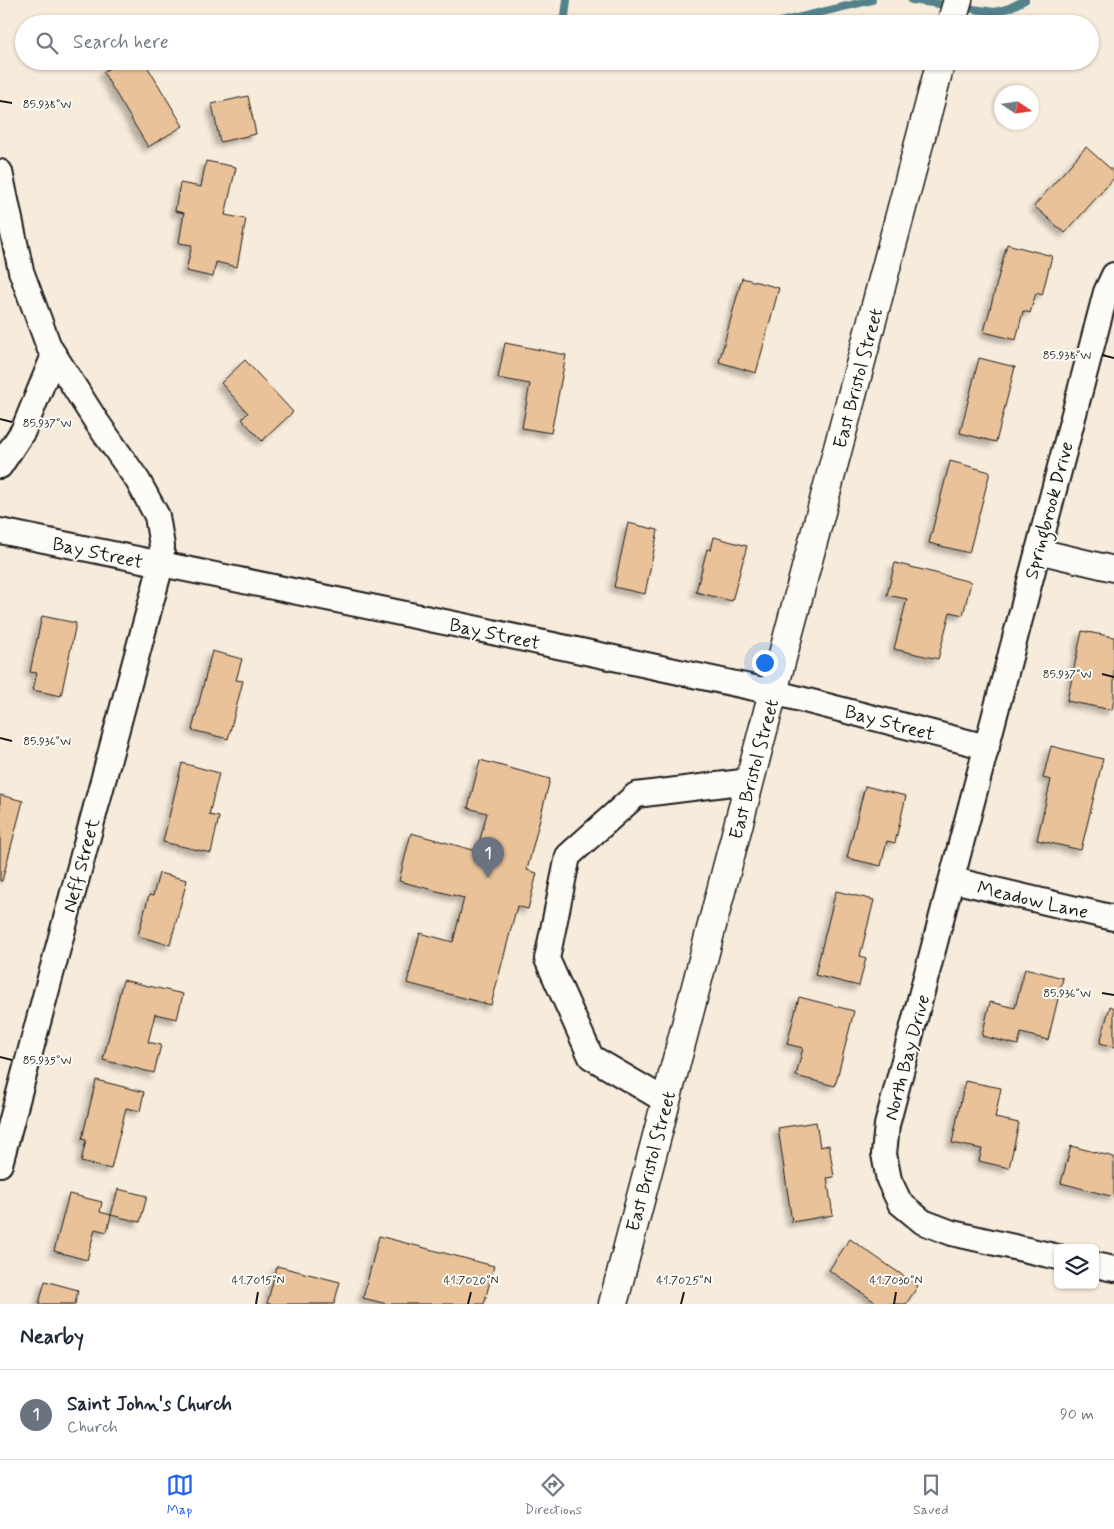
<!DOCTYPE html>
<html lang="en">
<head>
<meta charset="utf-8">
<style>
	:root { --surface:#fff; --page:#f6f6f7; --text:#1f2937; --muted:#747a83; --line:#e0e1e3; --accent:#2563eb }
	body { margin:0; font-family:Mynerve,sans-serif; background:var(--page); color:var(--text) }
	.controls { position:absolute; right:15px; bottom:15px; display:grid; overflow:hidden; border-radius:8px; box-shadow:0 1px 4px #0004 }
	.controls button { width:45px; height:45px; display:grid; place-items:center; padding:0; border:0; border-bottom:1px solid var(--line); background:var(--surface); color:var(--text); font:25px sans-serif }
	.compass { position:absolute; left:994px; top:85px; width:45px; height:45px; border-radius:50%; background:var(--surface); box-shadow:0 1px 4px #0004; rotate:103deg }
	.you { position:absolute; left:764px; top:662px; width:18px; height:18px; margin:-12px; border:4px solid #fff; border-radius:50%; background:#1a73e8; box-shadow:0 0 0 8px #1a73e833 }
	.badge { display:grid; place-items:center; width:32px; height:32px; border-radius:50%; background:var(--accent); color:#fff; font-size:16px; font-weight:700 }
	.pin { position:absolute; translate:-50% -41px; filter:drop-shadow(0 1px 2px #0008) }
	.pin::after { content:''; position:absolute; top:26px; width:18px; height:15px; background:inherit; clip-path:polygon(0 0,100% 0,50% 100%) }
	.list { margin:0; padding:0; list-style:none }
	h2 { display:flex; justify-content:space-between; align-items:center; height:65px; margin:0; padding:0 20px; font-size:21px }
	h2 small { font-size:16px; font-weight:400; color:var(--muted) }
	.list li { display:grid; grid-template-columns:32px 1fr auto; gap:15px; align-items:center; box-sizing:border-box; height:90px; padding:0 20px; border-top:1px solid var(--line) }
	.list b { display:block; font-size:19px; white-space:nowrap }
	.list p { margin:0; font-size:16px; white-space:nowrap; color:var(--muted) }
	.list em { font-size:16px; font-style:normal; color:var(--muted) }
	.icon { flex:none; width:28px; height:28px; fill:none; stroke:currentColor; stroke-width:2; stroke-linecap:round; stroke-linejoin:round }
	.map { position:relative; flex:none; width:1114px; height:1304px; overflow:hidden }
	.search { position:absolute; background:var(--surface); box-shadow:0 1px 4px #0004; left:15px; right:15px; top:15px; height:55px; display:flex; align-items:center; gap:12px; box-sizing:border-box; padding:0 18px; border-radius:28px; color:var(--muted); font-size:19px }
	.sheet { height:155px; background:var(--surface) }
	nav { display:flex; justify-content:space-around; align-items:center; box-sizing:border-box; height:70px; border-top:1px solid var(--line); background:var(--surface); font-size:14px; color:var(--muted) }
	nav a { display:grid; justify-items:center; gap:2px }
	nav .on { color:var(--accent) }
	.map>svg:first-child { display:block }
</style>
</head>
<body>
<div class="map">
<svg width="1114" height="1304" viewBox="0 0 1114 1304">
	<defs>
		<filter id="shadow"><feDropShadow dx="-4.5" dy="4.5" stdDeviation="2.5" flood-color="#0004"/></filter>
	</defs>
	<rect width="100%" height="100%" fill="#f7ebdb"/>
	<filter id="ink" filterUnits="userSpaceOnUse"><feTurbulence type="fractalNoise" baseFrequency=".02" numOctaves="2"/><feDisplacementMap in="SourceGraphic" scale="10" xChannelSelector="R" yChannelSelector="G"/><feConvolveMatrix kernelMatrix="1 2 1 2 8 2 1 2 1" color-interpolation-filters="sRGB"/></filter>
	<g filter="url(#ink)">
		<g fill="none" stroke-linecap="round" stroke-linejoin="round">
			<g stroke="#53828c" stroke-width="8">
				<polyline points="912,0 994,12 1009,8 1025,0"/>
				<polyline points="564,24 567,0"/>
				<polyline points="772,24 872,0"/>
			</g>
		</g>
		<g fill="#e9c299" stroke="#1c1c1c" filter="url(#shadow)">
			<polygon points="120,61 144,61 183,126 148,147 103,72"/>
			<polygon points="248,96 256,134 220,142 212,104"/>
			<polygon points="1086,147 1114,172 1114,178 1065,233 1034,206"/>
			<polygon points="206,161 236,167 225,215 246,219 237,267 216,262 213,277 186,271 192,245 179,243 184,213 175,211 180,183 201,187"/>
			<polygon points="1007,244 1052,256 1042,295 1036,293 1030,313 1023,311 1016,340 984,332"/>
			<polygon points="742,278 779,288 756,373 719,362"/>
			<polygon points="505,343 566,355 551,433 522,428 530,384 498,378"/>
			<polygon points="979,358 1015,367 996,442 960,433"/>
			<polygon points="245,360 293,412 262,441 242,419 248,413 221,383"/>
			<polygon points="950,461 990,472 969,553 929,543"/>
			<polygon points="628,523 658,530 645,594 614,587"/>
			<polygon points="714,537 747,546 732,601 696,592 707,549 711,550"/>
			<polygon points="895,563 971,582 963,615 950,612 938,659 894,649 907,599 887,595"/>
			<polygon points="42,616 76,623 61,696 33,690 37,673 30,672"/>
			<polygon points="1082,631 1114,637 1114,699 1112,710 1067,701"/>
			<polygon points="212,651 242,659 236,680 243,681 228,739 192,730"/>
			<polygon points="1051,746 1103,759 1081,850 1037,840 1051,780 1043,778"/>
			<polygon points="480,760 550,779 527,870 537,873 528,909 517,906 491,1005 407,983 420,933 453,942 464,898 399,881 411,833 477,851 487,813 468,808"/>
			<polygon points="182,763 219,773 209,815 219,817 211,853 163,842"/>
			<polygon points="865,786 906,796 895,843 887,841 881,866 847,858"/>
			<polygon points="0,795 23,801 2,881 0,881"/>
			<polygon points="159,873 187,880 170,945 138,936 149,895 153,896"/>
			<polygon points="836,891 874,900 860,956 866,958 859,986 815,975"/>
			<polygon points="1025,968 1063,978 1048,1040 1021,1033 1018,1045 982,1036 990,1002 1015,1008"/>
			<polygon points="123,980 183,994 177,1019 155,1014 148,1042 161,1045 154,1073 103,1060"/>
			<polygon points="799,997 854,1011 835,1086 796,1076 803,1048 787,1044"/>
			<polygon points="1110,1006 1114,1008 1114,1047 1100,1043"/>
			<polygon points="96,1080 144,1092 140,1111 126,1108 111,1169 81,1162 86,1140 82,1139"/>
			<polygon points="965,1081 1001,1088 995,1118 1019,1123 1009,1168 979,1161 982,1149 952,1143"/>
			<polygon points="816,1122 820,1147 829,1145 834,1177 827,1178 833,1215 792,1222 778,1128"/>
			<polygon points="1071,1146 1114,1157 1114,1197 1061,1183"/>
			<polygon points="118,1189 147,1196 140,1222 111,1215"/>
			<polygon points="69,1194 102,1202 100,1212 111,1215 107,1232 95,1229 87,1260 54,1251"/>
			<polygon points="379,1236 494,1266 484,1304 387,1304 363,1298"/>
			<polygon points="850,1239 918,1286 906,1304 878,1304 829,1270"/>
			<polygon points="277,1266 340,1282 334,1304 267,1304"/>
			<polygon points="45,1281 78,1290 75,1304 39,1304"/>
		</g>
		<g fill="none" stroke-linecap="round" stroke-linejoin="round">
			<g stroke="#1c1c1c" stroke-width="28">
				<g id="minor">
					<polyline points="0,172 21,271 49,347 96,421 138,481 157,516 162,546 161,565 0,1164"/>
					<polyline points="0,466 23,431 54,355"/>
					<polyline points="0,531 464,626 773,692 987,747"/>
					<polyline points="1038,551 1114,569"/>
					<polyline points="953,880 1114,918"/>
					<polyline points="666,1101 591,1057 547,959 568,856 636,795 750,781"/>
					<polyline points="1058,1257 952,1233 923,1222 900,1203 889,1180 884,1154 887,1125 1106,292 1114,275"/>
					<polyline points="1095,1265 1114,1269"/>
				</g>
			</g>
			<g stroke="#1c1c1c" stroke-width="31">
				<g id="major">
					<polyline points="951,24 958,0"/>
					<polyline points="613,1304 773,692 941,61"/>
				</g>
			</g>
			<use href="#minor" stroke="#fdfcf7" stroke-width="24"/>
			<use href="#major" stroke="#fdfcf7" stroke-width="28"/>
		</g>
	</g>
	<path fill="none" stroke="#1c1c1c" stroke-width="2" d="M0,101L12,103M1102,355L1114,358M0,419L12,422M1102,674L1114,677M0,738L12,741M1102,993L1114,995M0,1057L12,1060M256,1304L258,1292M468,1304L471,1292M681,1304L684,1292M894,1304L896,1292"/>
	<g text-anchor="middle" stroke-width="4" stroke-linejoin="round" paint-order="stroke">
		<g font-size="19" fill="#1c1c1c" stroke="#fdfcf7">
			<text transform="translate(857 378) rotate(-75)" y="7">East Bristol Street</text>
			<text transform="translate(1048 510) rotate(-75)" y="7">Springbrook Drive</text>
			<text transform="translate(98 552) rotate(12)" y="7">Bay Street</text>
			<text transform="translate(495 633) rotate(12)" y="7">Bay Street</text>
			<text transform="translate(890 722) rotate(15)" y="7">Bay Street</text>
			<text transform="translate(753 769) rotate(-75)" y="7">East Bristol Street</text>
			<text transform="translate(80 865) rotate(-75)" y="7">Neff Street</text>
			<text transform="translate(1033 899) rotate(13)" y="7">Meadow Lane</text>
			<text transform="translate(906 1057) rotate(-75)" y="7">North Bay Drive</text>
			<text transform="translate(650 1161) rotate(-75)" y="7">East Bristol Street</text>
		</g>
	</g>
	<g font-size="12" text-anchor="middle" fill="#1c1c1c" stroke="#fdfcf7" stroke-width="4" stroke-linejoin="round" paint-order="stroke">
		<text x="47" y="108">85.938°W</text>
		<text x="1067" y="359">85.938°W</text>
		<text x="47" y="427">85.937°W</text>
		<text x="1067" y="678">85.937°W</text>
		<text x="47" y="745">85.936°W</text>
		<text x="1067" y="997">85.936°W</text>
		<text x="47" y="1064">85.935°W</text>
		<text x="258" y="1284">41.7015°N</text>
		<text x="471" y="1284">41.7020°N</text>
		<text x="684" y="1284">41.7025°N</text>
		<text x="896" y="1284">41.7030°N</text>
	</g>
</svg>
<div class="controls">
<button><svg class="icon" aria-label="layers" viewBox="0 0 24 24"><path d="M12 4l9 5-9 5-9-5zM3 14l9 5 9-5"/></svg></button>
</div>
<svg class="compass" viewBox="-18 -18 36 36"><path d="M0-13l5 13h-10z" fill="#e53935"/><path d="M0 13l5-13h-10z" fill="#747a83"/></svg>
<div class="you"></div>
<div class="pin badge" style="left:488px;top:878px;background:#6b7280">1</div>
<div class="search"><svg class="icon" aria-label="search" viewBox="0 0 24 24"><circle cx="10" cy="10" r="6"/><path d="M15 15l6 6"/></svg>Search here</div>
</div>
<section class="sheet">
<h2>Nearby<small></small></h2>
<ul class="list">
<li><span class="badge" style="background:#6b7280">1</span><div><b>Saint John's Church</b><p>Church</p></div><em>90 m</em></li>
</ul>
</section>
<nav>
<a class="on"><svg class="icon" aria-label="map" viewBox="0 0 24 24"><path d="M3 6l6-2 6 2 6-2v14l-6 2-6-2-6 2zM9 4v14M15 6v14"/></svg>Map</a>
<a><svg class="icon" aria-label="directions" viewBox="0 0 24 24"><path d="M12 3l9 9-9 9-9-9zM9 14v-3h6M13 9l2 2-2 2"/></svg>Directions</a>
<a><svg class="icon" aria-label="saved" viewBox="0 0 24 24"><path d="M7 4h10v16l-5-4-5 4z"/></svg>Saved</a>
</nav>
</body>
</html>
